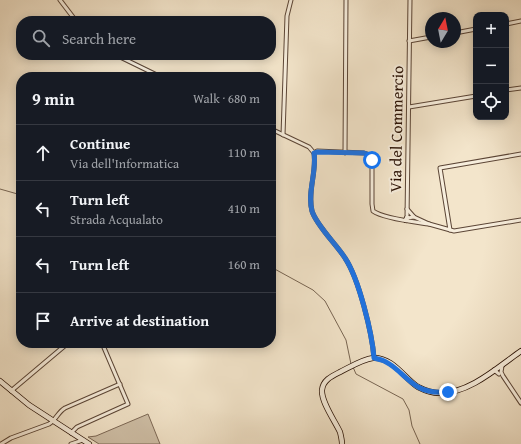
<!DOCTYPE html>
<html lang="en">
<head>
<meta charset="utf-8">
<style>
	:root { --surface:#171b24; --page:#242831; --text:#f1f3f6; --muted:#9ea1a6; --line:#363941 }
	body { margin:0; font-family:"Gentium Book Plus",serif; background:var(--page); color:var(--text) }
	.controls { position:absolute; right:12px; top:12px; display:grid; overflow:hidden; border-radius:8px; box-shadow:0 2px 10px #0003 }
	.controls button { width:36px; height:36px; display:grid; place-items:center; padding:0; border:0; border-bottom:1px solid var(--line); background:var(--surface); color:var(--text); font:20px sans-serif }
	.compass { position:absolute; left:425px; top:12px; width:36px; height:36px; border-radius:50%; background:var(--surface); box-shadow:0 2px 10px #0003; rotate:10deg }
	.stop { position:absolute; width:12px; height:12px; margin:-9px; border:3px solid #1a73e8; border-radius:50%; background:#fff }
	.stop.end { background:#1a73e8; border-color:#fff; box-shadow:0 1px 4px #0008 }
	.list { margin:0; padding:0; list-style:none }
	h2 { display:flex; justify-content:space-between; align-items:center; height:52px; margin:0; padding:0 16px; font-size:17px }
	h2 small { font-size:13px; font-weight:400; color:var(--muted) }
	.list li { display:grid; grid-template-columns:26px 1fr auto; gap:12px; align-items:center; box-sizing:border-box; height:56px; padding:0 16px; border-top:1px solid var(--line) }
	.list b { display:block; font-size:15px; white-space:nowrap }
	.list p { margin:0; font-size:13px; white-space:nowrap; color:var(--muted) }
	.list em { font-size:13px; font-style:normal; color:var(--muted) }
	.icon { flex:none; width:22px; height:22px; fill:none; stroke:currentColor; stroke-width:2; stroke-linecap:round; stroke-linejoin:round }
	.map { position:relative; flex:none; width:521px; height:444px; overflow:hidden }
	.search { position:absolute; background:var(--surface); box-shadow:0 2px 10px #0003; left:16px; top:16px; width:260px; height:44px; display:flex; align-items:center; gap:10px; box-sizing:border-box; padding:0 14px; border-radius:16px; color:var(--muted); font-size:15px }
	.panel { position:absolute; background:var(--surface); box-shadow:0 2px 10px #0003; left:16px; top:72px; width:260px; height:276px; border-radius:16px }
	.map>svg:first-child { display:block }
</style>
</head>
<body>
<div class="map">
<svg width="521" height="444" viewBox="0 0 521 444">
	<rect width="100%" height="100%" fill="#f3e5cb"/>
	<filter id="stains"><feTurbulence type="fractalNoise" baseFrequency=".005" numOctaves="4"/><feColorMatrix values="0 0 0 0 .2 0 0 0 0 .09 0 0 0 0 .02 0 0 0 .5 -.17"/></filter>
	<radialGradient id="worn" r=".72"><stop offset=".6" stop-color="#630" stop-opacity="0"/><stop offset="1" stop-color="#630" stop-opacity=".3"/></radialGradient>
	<polygon fill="#d0c1a9" stroke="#7c6856" points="148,414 160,444 99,444 88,437 96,436"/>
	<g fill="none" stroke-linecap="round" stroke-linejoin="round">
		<g stroke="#786553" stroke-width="1">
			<polyline points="0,189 21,195"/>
			<polyline points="271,267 313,290 325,301 346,340 351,364"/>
			<polyline points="353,367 356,374 403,399 409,410 412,426 420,444"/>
		</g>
		<g stroke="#5b4536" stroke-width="5">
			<g id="street">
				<polyline points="60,0 76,21"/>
				<polyline points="410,0 407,218 414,217"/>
				<polyline points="506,24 521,21"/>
				<polyline points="455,33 476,29"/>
				<polyline points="409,41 431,37"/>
				<polyline points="116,55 161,77"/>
				<polyline points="506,90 521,88"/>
				<polyline points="409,107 476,96"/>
				<path d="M271,129L309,147L314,153C317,172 307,192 312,211C316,225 337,245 345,258C359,279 372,333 374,358"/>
				<polyline points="283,135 287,16 291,0"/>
				<path d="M314,153L317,151L364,153L370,155L372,160V204L373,211C384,219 416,222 429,224"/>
				<polyline points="345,153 346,0"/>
				<polyline points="407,209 414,217 429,224 454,231 521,220"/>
				<polyline points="450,230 440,168 521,154"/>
				<polyline points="502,366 501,372 503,376 521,403"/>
				<polyline points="494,370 499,374"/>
				<polyline points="11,391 68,343"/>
				<polyline points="71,433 77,427 128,404 102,343"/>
				<path d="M1,444L11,438L49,424C56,420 58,412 65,408L120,384"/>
				<polyline points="71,444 83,440"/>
			</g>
		</g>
		<g stroke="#281004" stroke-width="6">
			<g id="secondary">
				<polyline points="406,220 407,218"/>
				<polyline points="0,381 29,405 89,444"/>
				<path d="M342,444C342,440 341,436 340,432C335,421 321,402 322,390C323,380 332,376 340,372C350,367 363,359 373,358C393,357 404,378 418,387C424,390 433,393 439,393C469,394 498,367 521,351"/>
			</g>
		</g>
		<use href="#street" stroke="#f7eedd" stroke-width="3"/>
		<use href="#secondary" stroke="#f7eedd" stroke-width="4.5"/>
	</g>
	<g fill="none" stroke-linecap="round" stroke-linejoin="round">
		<path stroke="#1a73e8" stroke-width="5" d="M372,160L370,155L364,153L317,152L314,153C317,172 307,192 312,211C316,225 337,245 345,258C359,279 372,333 374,358C393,361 402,377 418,387C427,392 438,393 448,392"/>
	</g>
	<g text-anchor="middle" stroke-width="4" stroke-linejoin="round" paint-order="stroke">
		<g font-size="16" fill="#281004" stroke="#f7eedd">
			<text transform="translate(396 129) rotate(-89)" y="6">Via del Commercio</text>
		</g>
	</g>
	<rect width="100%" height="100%" filter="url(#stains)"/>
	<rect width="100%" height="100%" fill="url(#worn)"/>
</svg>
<div class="controls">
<button>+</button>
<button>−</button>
<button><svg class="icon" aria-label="locate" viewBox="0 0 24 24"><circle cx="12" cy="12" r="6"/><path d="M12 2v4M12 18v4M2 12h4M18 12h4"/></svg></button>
</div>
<svg class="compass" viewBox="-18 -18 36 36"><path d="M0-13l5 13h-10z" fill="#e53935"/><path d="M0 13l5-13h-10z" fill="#9ea1a6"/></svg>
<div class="stop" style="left:372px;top:160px"></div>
<div class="stop end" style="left:448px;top:392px"></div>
<div class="search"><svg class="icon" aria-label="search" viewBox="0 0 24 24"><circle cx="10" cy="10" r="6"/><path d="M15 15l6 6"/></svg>Search here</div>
<section class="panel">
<h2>9 min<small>Walk · 680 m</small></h2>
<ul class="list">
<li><svg class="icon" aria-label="ahead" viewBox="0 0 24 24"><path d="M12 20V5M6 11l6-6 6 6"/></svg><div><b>Continue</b><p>Via dell'Informatica</p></div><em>110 m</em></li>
<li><svg class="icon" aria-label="left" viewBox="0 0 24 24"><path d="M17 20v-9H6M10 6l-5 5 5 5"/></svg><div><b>Turn left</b><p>Strada Acqualato</p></div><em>410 m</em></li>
<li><svg class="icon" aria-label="left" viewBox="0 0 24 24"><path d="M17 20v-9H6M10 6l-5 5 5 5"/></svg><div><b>Turn left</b></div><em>160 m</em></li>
<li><svg class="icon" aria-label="arrive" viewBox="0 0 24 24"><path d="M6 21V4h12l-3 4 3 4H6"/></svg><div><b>Arrive at destination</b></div></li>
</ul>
</section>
</div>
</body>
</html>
